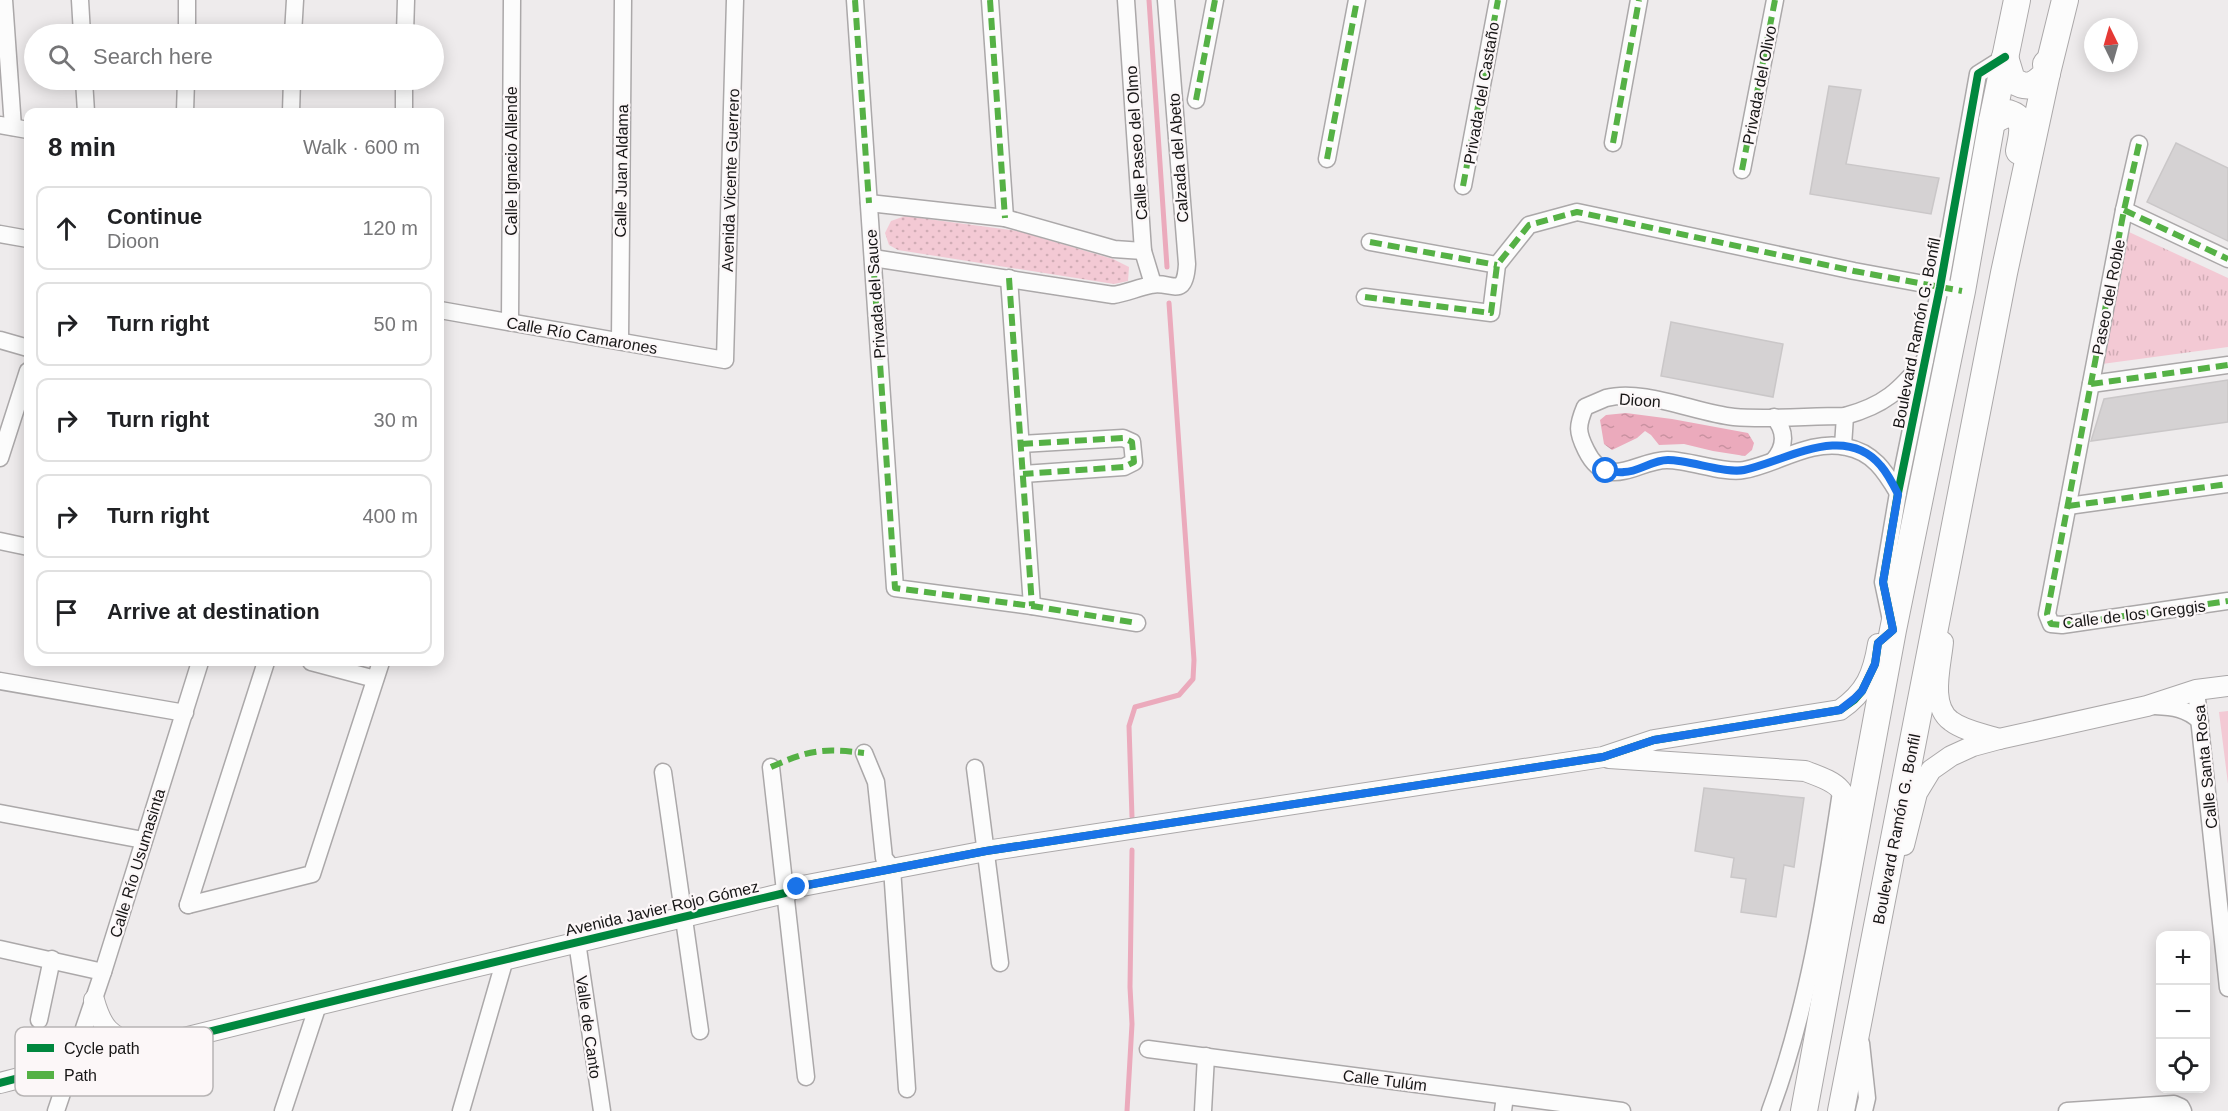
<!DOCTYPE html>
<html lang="en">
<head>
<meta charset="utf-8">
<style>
	:root { --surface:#fff; --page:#f6f6f6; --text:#202124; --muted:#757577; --line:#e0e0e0 }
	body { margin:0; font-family:Helvetica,sans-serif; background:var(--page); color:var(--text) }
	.controls { position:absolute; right:18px; bottom:18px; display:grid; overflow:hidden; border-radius:12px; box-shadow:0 3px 15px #0003 }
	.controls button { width:54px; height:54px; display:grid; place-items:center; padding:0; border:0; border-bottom:2px solid var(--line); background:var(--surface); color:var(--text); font:30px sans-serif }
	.compass { position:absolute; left:2084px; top:18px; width:54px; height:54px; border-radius:50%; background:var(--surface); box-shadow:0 3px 15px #0003; rotate:355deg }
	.stop { position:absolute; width:18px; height:18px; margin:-14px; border:4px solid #1a73e8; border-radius:50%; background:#fff }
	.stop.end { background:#1a73e8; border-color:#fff; box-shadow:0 2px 6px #0008 }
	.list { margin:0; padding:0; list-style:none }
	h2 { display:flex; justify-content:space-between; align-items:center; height:78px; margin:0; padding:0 24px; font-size:26px }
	h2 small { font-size:20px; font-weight:400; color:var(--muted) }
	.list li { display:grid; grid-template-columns:39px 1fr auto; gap:18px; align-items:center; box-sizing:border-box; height:84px; margin:0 12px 12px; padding:0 12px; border:2px solid var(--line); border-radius:12px }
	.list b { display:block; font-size:22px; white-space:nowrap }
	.list p { margin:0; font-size:20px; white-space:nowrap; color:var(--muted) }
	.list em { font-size:20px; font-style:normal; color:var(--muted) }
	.icon { flex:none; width:33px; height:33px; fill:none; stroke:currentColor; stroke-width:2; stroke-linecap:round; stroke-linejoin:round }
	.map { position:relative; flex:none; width:2228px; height:1111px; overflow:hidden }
	.search { position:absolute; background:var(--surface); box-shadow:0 3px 15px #0003; left:24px; top:24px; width:420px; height:66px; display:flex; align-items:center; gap:15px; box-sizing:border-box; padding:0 21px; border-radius:33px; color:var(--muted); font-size:22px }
	.panel { position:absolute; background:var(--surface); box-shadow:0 3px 15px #0003; left:24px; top:108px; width:420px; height:558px; border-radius:12px }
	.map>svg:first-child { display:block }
</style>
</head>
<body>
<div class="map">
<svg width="2228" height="1111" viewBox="0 0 2228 1111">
	<defs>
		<pattern id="grass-dots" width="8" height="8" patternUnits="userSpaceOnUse" patternTransform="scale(1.5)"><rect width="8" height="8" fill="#f3c9d4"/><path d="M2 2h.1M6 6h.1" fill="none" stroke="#d0acb5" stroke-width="1.8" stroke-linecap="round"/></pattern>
		<pattern id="park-tufts" width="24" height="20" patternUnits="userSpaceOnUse" patternTransform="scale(1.5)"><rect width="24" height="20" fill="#f3c9d4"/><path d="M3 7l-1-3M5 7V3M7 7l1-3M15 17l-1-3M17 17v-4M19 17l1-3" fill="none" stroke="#d0acb5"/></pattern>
		<pattern id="water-ripples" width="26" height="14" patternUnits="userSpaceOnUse" patternTransform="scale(1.5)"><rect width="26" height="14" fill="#ebaabc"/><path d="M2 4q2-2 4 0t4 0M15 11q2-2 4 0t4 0" fill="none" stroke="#c992a1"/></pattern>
	</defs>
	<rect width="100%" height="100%" fill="#eeebec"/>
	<polygon fill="url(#grass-dots)" points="905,216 1018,231 1113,259 1129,267 1128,281 1114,284 898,250 889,245 885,233 891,221"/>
	<polygon fill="url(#park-tufts)" points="2129,232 2228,278 2228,347 2102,364"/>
	<polygon fill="#f3c9d4" points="2228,711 2228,784 2219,712"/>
	<polygon fill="url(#water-ripples)" points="1626,413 1672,419 1748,433 1754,443 1752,450 1745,456 1713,451 1684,444 1659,445 1651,435 1645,431 1637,438 1612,450 1604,444 1600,420 1606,415"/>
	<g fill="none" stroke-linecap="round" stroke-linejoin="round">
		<g stroke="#ebaabc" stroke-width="5">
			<polyline points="1149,0 1167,267"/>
			<polyline points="1132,817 1129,726 1135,707 1179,695 1193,679 1194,660 1169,303"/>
			<polyline points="1127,1111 1132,1024 1130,987 1132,850"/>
		</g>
	</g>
	<g fill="#d5d2d3" stroke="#cac7c8" stroke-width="1.5">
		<polygon points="1829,86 1861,90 1846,164 1939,178 1931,214 1810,194"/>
		<polygon points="2176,143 2228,168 2228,241 2147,202"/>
		<polygon points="1671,322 1783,344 1773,397 1661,376"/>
		<polygon points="2228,380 2228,422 2091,441 2104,399"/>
		<polygon points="1704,788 1804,798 1794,867 1784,865 1776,917 1741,912 1746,879 1731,877 1734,858 1695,851"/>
	</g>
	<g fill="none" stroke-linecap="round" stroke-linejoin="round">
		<g stroke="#aba8a9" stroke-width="19">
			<g id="minor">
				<polyline points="4,0 13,127"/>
				<polyline points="80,0 82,34"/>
				<polyline points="855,0 895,588 1032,606 1137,623"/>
				<polyline points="990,0 1005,218"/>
				<polyline points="1126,0 1143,251 1153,284"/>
				<polyline points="187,34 187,0"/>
				<polyline points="293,34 295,0"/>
				<polyline points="405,34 406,0"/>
				<polyline points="84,80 86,112"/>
				<polyline points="1196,100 1215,0"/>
				<polyline points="185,112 186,80"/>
				<polyline points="291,112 292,80"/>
				<polyline points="404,112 404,80"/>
				<polyline points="0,125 28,130"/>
				<polyline points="1613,143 1639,0"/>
				<polyline points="2139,144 2124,210 2047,614 2051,624 2062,625 2228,601"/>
				<polyline points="1327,159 1357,0"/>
				<polyline points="1742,170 1775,0"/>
				<polyline points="1463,186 1498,0"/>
				<polyline points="869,203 1005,218 1114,249 1143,251"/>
				<polyline points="2124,210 2228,259"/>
				<polyline points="0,234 28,239"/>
				<polyline points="1370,242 1497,265"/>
				<path d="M873,258L1113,295C1126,293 1137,288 1151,285C1170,280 1185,301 1187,264L1166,0"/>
				<polyline points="1009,278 1032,606"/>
				<polyline points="1365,297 1491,313 1497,265 1529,225 1577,212 1854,271 1962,291"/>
				<polyline points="440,310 725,360 735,0"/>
				<polyline points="510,322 512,0"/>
				<polyline points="0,340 28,348"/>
				<polyline points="620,341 623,0"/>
				<polyline points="2091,384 2228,365"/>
				<path d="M1774,417C1786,431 1786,446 1774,460"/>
				<polyline points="1021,444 1123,438 1132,442 1134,462 1124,467 1023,474"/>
				<polyline points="1843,446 1845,416"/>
				<polyline points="0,458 28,371"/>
				<path d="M1898,493C1885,471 1873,452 1846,447C1811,439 1777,464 1744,470C1724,474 1690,460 1667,460C1637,460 1607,493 1586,450C1577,432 1577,426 1585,407C1592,404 1599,401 1606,398C1643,388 1696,413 1734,417C1770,420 1808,416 1845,416C1885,405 1899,391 1925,360"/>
				<polyline points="2068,506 2228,484"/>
				<polyline points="0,541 28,547"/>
				<polyline points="1891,620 1883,582 1898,493 1940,287 1978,74 2005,57"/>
				<polyline points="311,662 375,679"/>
				<polyline points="0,681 185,713"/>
				<polyline points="2196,690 2228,988"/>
				<path d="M2155,706C2173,707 2186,708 2200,721"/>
				<polyline points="864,753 876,782 884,858 892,868 907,1089"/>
				<polyline points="771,767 806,1077"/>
				<polyline points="975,768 1000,963"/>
				<polyline points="663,772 700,1031"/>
				<polyline points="0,813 143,840"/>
				<polyline points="188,905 312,874 381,662"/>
				<polyline points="188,905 266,662"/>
				<polyline points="577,942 602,1111"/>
				<polyline points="0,949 103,972"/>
				<polyline points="39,1020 52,959"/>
				<polyline points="1861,1043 1867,1098 1864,1111"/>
				<polyline points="1148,1049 1622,1111"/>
				<polyline points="56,1111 103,972 200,662"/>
				<polyline points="283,1111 318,1005"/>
				<polyline points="461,1111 505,959"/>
				<polyline points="1203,1111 1206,1056"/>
				<polyline points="1503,1111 1505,1096"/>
				<path d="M1770,1111C1808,1009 1825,899 1841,792"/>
				<polyline points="2067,1111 2174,1104 2181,1107 2183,1111"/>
			</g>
		</g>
		<g stroke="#aba8a9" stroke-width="22">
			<g id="tertiary">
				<path d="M1943,642C1941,665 1929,705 1951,721C1964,731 1984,734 1999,739"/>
				<path d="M1609,758L1805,771C1843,785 1847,788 1850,829"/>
				<polyline points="1904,845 1917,793 1931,770 1951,756 1973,746 1999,739 2147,706 2196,690 2228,686"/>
				<path d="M94,1000C103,1032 111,1034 139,1049"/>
				<path d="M0,1083C59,1067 118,1055 176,1040C379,989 582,941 785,893L797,887L986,851L1603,757L1654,740L1840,710C1866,692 1873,674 1878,644"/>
			</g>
		</g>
		<g stroke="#aba8a9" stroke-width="28">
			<g id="primary">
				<path d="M2005,57L2012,80C2028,90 2034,86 2047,73L2046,64"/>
				<path d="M1992,121L2008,113C2028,119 2022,134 2019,151"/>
				<polyline points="1804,1111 1893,630 1962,291 1992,121 2017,0"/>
				<polyline points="1841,1111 2004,273 2047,73 2065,0"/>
			</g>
		</g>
		<use href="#minor" stroke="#fcfcfc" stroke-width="16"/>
		<use href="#tertiary" stroke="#fcfcfc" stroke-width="20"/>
		<use href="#primary" stroke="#fcfcfc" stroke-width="26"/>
		<g stroke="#55b145" stroke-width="6" stroke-dasharray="12 6" stroke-linecap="butt">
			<polyline points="855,0 869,203"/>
			<polyline points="990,0 1005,218"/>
			<polyline points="1196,100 1215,0"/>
			<polyline points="1613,143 1639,0"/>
			<polyline points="2139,144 2124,210 2047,614 2051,624 2062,625 2228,601"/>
			<polyline points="1327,159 1357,0"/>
			<polyline points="1742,170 1775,0"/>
			<polyline points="1463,186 1498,0"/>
			<polyline points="2124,210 2228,259"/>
			<polyline points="1370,242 1497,265"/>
			<polyline points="873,258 895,588 1032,606 1137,623"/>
			<polyline points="1009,278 1032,606"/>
			<polyline points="1365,297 1491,313 1497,265 1529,225 1577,212 1854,271 1962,291"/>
			<polyline points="2091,384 2228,365"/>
			<polyline points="1021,444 1123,438 1132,442 1134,462 1124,467 1023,474"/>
			<polyline points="2068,506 2228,484"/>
			<path d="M771,767C809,750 822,748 864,753"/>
		</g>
		<g stroke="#fcf7f8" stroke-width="11">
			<path id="cycleway" d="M0,1083C59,1067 118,1055 176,1040C379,989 582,941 785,893L797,887L986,851L1603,757L1654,740L1840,710L1854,700L1862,691L1875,664L1878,643L1893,630L1883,582L1898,493L1940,287L1978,74L2005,57"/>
		</g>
		<use href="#cycleway" stroke="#00873e" stroke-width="8"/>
	</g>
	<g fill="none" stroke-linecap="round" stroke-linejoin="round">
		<path stroke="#1a73e8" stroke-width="8" d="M797,887L986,851L1603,757L1654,740L1840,710L1854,699L1862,691L1875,664L1878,643L1893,630L1883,582L1898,494C1893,484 1888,474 1881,466C1845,422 1786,461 1744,470C1727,474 1689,460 1668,460C1652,460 1639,472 1624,472C1618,473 1612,471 1606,471"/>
	</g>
	<g text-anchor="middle" stroke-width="4.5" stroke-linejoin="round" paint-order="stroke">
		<g font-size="16" fill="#171616" stroke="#fcf7f8">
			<text transform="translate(1759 85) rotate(-79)" y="6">Privada del Olivo</text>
			<text transform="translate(1481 93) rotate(-80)" y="6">Privada del Castaño</text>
			<text transform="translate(1136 143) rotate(-94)" y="6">Calle Paseo del Olmo</text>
			<text transform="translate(1178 158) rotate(-94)" y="6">Calzada del Abeto</text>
			<text transform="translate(511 161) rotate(-90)" y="6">Calle Ignacio Allende</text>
			<text transform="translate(621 171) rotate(-89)" y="6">Calle Juan Aldama</text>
			<text transform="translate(730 180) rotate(-88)" y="6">Avenida Vicente Guerrero</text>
			<text transform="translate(875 294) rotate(-94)" y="6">Privada del Sauce</text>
			<text transform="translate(2108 297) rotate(-79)" y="6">Paseo del Roble</text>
			<text transform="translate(1916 333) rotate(-79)" y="6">Boulevard Ramón G. Bonfil</text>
			<text transform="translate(582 335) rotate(10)" y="6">Calle Río Camarones</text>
			<text transform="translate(1640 400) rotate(4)" y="6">Dioon</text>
			<text transform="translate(2134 614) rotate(-7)" y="6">Calle de los Greggis</text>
			<text transform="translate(2205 767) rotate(-96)" y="6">Calle Santa Rosa</text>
			<text transform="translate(1896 829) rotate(-79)" y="6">Boulevard Ramón G. Bonfil</text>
			<text transform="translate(137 863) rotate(-73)" y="6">Calle Río Usumasinta</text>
			<text transform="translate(662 908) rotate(-13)" y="6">Avenida Javier Rojo Gómez</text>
			<text transform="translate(589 1027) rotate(82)" y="6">Valle de Canto</text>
			<text transform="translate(1385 1080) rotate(7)" y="6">Calle Tulúm</text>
		</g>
	</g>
	<rect x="15" y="1027" width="198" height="69" rx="9" fill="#fcf7f8" stroke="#b7b4b4" stroke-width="1.5"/>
	<rect x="27" y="1044" width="27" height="8" fill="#00873e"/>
	<rect x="27" y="1071" width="27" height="8" fill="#55b145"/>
	<g font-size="16" fill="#171616">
		<text x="64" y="1054">Cycle path</text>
		<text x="64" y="1081">Path</text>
	</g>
</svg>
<div class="controls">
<button>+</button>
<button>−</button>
<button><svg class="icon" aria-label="locate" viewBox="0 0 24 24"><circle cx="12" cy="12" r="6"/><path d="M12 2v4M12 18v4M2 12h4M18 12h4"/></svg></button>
</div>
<svg class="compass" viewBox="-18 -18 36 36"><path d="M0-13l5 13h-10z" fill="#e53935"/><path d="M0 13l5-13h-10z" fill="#757577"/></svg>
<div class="stop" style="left:1606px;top:471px"></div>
<div class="stop end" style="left:797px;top:887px"></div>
<div class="search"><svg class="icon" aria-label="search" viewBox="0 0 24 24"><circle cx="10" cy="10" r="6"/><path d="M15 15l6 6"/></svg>Search here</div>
<section class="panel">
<h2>8 min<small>Walk · 600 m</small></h2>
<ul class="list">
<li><svg class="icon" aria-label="ahead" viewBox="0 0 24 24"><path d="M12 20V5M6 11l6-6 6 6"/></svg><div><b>Continue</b><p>Dioon</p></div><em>120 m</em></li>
<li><svg class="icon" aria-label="right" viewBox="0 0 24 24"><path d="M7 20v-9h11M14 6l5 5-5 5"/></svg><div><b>Turn right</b></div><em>50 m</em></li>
<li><svg class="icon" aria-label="right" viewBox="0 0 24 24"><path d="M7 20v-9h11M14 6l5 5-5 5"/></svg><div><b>Turn right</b></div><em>30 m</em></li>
<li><svg class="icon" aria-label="right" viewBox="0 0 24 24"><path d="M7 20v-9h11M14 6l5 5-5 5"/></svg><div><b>Turn right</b></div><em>400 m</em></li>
<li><svg class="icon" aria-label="arrive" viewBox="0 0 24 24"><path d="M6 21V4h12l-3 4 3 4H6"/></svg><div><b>Arrive at destination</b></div></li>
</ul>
</section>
</div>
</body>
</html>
